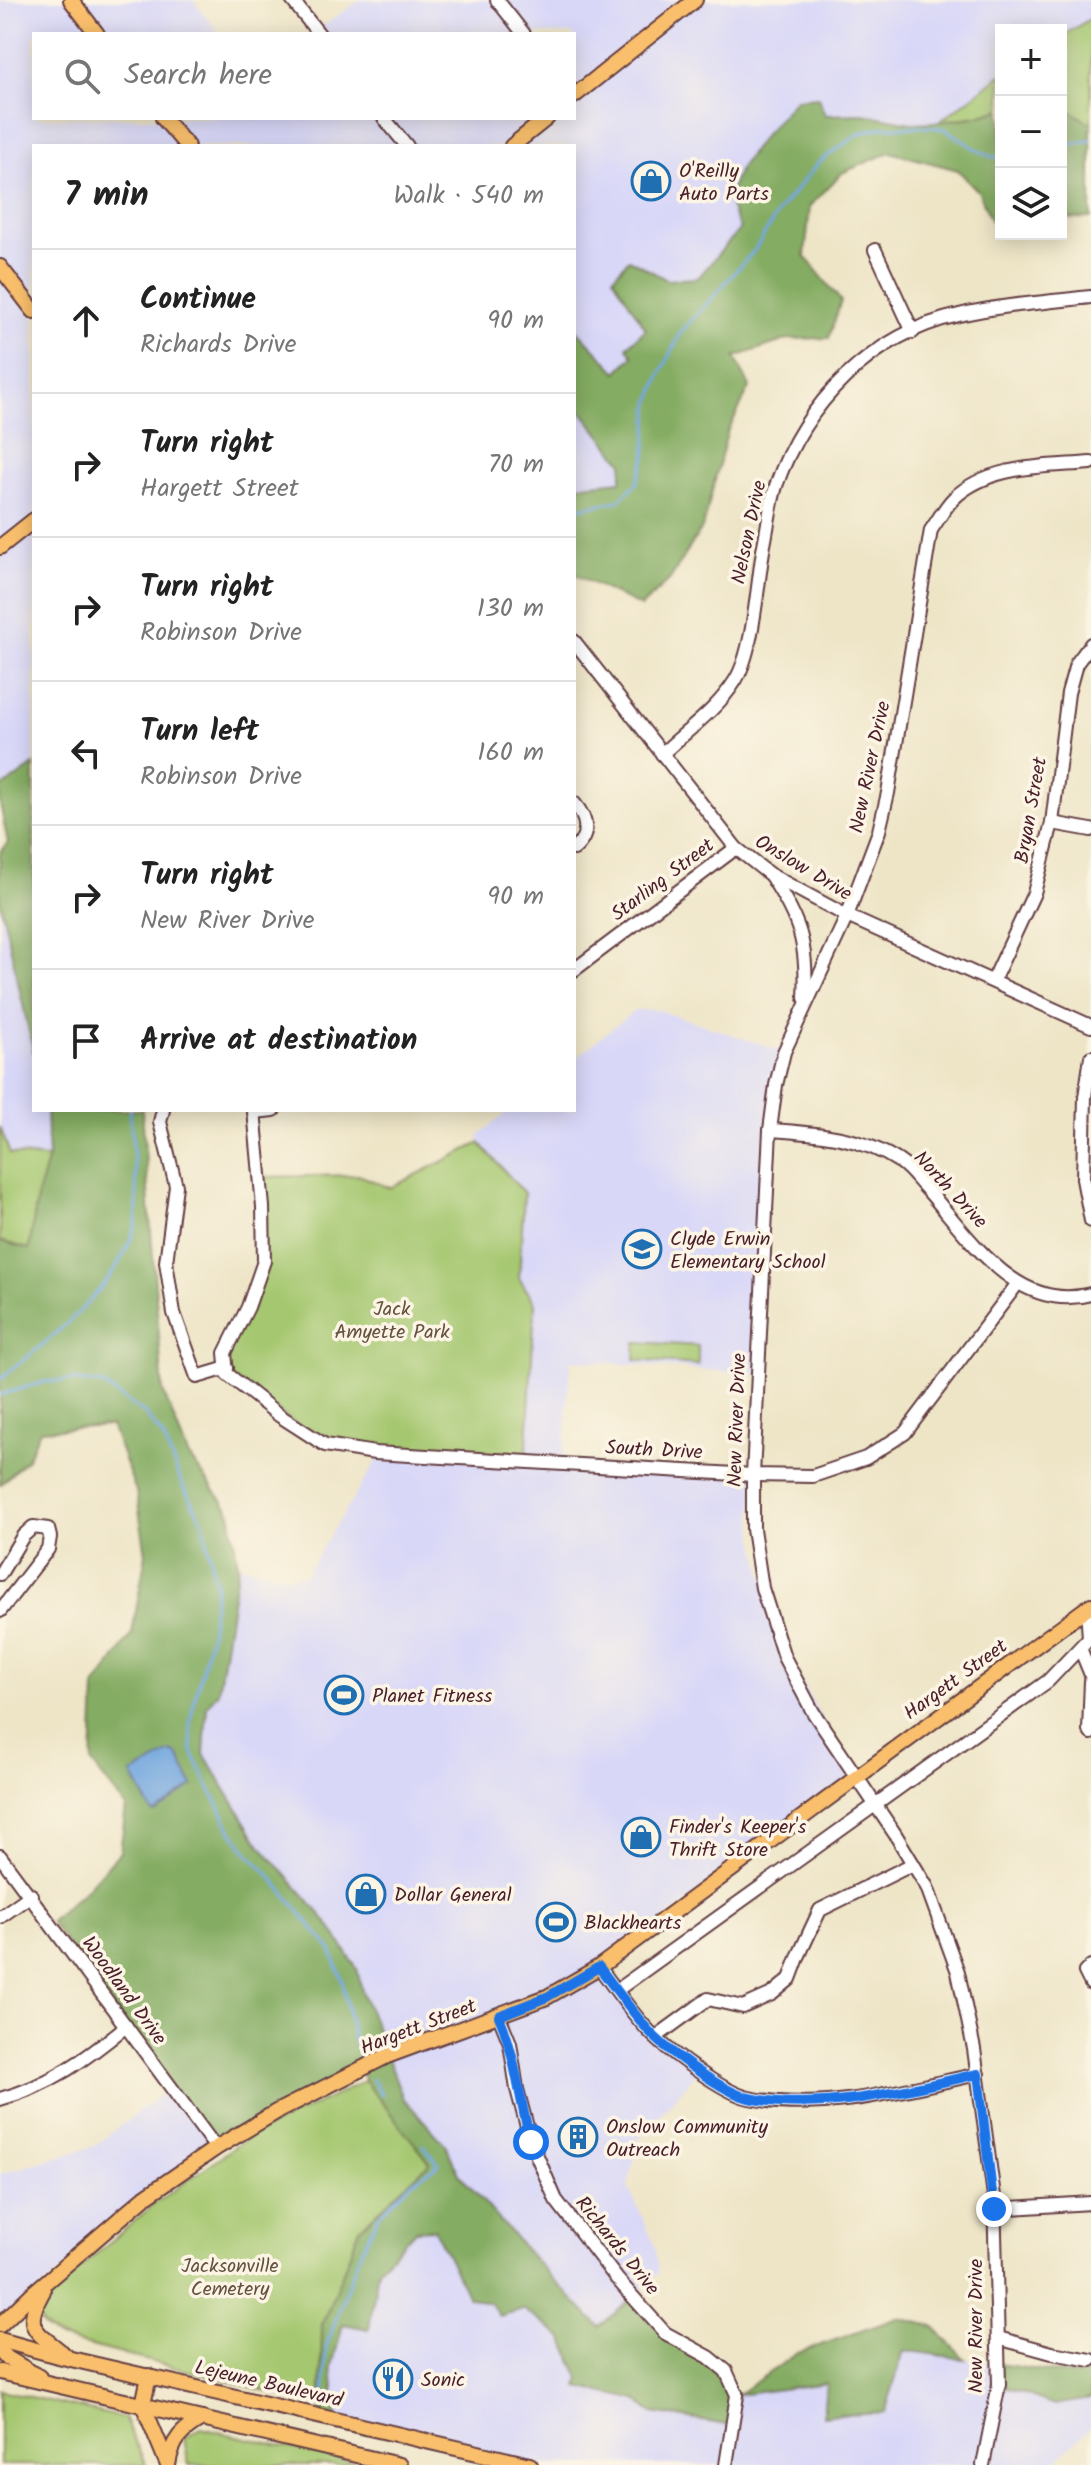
<!DOCTYPE html>
<html lang="en">
<head>
<meta charset="utf-8">
<style>
	:root { --surface:#fff; --page:#f6f6f6; --text:#222; --muted:#767676; --line:#e0e0e0 }
	body { margin:0; font-family:Kalam,sans-serif; background:var(--page); color:var(--text) }
	.controls { position:absolute; right:24px; top:24px; display:grid; overflow:hidden; border-radius:0px; box-shadow:0 4px 20px #0003 }
	.controls button { width:72px; height:72px; display:grid; place-items:center; padding:0; border:0; border-bottom:2px solid var(--line); background:var(--surface); color:var(--text); font:40px sans-serif }
	.stop { position:absolute; width:24px; height:24px; margin:-18px; border:6px solid #1a73e8; border-radius:50%; background:#fff }
	.stop.end { background:#1a73e8; border-color:#fff; box-shadow:0 2px 8px #0008 }
	.list { margin:0; padding:0; list-style:none }
	h2 { display:flex; justify-content:space-between; align-items:center; height:104px; margin:0; padding:0 32px; font-size:34px }
	h2 small { font-size:26px; font-weight:400; color:var(--muted) }
	.list li { display:grid; grid-template-columns:52px 1fr auto; gap:24px; align-items:center; box-sizing:border-box; height:144px; padding:0 32px; border-top:2px solid var(--line) }
	.list b { display:block; font-size:30px; white-space:nowrap }
	.list p { margin:0; font-size:26px; white-space:nowrap; color:var(--muted) }
	.list em { font-size:26px; font-style:normal; color:var(--muted) }
	.icon { flex:none; width:44px; height:44px; fill:none; stroke:currentColor; stroke-width:2; stroke-linecap:round; stroke-linejoin:round }
	.map { position:relative; flex:none; width:1091px; height:2465px; overflow:hidden }
	.search { position:absolute; background:var(--surface); box-shadow:0 4px 20px #0003; left:32px; top:32px; width:544px; height:88px; display:flex; align-items:center; gap:20px; box-sizing:border-box; padding:0 28px; border-radius:0px; color:var(--muted); font-size:30px }
	.panel { position:absolute; background:var(--surface); box-shadow:0 4px 20px #0003; left:32px; top:144px; width:544px; height:968px; border-radius:0px }
	.map>svg:first-child { display:block }
</style>
</head>
<body>
<div class="map">
<svg width="1091" height="2465" viewBox="0 0 1091 2465">
	<rect width="100%" height="100%" fill="#fcf5e5"/>
	<filter id="ink" filterUnits="userSpaceOnUse"><feTurbulence type="fractalNoise" baseFrequency=".0125" numOctaves="2"/><feDisplacementMap in="SourceGraphic" scale="16" xChannelSelector="R" yChannelSelector="G"/><feConvolveMatrix kernelMatrix="1 2 1 2 8 2 1 2 1" color-interpolation-filters="sRGB"/></filter>
	<filter id="wash" filterUnits="userSpaceOnUse"><feTurbulence type="fractalNoise" baseFrequency=".006" numOctaves="4" result="noise"/><feDisplacementMap in="SourceGraphic" scale="32" xChannelSelector="R" yChannelSelector="G"/><feGaussianBlur stdDeviation="1.8" result="paint"/><feColorMatrix in="noise" values="0 0 0 0 0 0 0 0 0 0 0 0 0 0 0 0 0 1.4 0 .05"/><feComposite in="paint" operator="in"/></filter>
	<g filter="url(#wash)">
		<rect width="100%" height="100%" fill="#eee5c7"/>
		<g fill="#d8d7f8">
			<polygon points="0,0 193,0 220,34 34,34 34,118 574,118 574,34 312,34 360,0 1091,0 1091,18 1061,37 1061,30 1001,30 1001,75 939,122 911,123 863,114 825,115 729,204 741,229 698,278 667,280 629,259 646,329 627,346 634,356 617,373 574,327 574,146 34,146 34,765 0,789"/>
			<polygon points="574,402 623,462 621,481 574,486"/>
			<polygon points="0,901 34,1054 34,1110 46,1110 48,1158 0,1241"/>
			<polygon points="635,1010 658,1010 784,1052 775,1085 758,1374 571,1360 563,1463 753,1475 753,1529 777,1639 855,1777 600,1967 649,2031 699,2070 639,2139 628,2186 655,2246 659,2273 601,2327 539,2265 459,2174 445,2144 403,2098 362,1991 357,1969 328,1923 260,1845 204,1754 207,1706 218,1692 238,1565 288,1576 305,1575 382,1453 535,1303 519,1278 524,1193 480,1143 479,1135 510,1110 574,1110 574,1059"/>
			<polygon points="171,2087 216,2148 145,2197 0,2325 0,2174 95,2146"/>
			<polygon points="434,2229 468,2297 522,2309 563,2338 580,2378 578,2387 637,2400 653,2413 737,2395 827,2382 904,2350 998,2364 1054,2405 1091,2399 1091,2427 1051,2465 530,2465 337,2420 332,2366 343,2324 369,2328 378,2269 415,2230"/>
		</g>
		<g fill="#a5c770" stroke="#78734e" stroke-width="2">
			<polygon points="1091,18 1091,124 1061,105 1061,37"/>
			<polygon points="1001,75 1001,109 978,116 939,122"/>
			<polygon points="0,1127 10,1154 48,1158 38,1193 29,1249 0,1241"/>
			<polygon points="480,1143 524,1193 519,1278 535,1303 526,1462 325,1445 227,1374 225,1353 264,1261 260,1177 359,1175 390,1188"/>
			<polygon points="636,1342 698,1346 698,1365 635,1360"/>
			<path d="M365,2081L430,2163L360,2228L322,2325L321,2405L60,2338C44,2330 32,2319 43,2300L153,2205L250,2136Z"/>
			<polygon points="0,2390 124,2418 146,2465 0,2465"/>
			<polygon points="201,2428 366,2465 189,2465 184,2438"/>
		</g>
		<g fill="#84ac62" stroke="#676646" stroke-width="2">
			<path d="M818,97L825,115L863,114L911,123L939,122L978,116L1001,109V221H991L979,192L958,170L890,152L842,173L810,206L805,256L841,301L829,338L789,339L735,357L750,387L727,433L703,526L670,579L641,607L574,574V486L621,481L623,463L574,402V327L617,372L633,356L627,347L646,329L613,277L629,259L667,280L698,278L740,229C738,222 731,213 730,205C725,173 776,122 796,99Z"/>
			<polygon points="1061,105 1091,124 1091,218 1061,219"/>
			<polygon points="34,765 34,1054 0,901 0,852 8,843 0,804 0,789"/>
			<polygon points="46,1110 142,1110 163,1391 188,1455 230,1511 238,1565 218,1692 207,1706 204,1754 260,1845 328,1923 357,1969 362,1991 403,2098 445,2144 459,2174 539,2265 600,2327 636,2295 665,2333 709,2357 737,2395 798,2353 898,2318 933,2326 965,2359 904,2350 885,2413 823,2416 826,2383 737,2395 734,2426 653,2413 637,2400 578,2387 580,2378 563,2338 523,2309 499,2316 490,2303 468,2297 434,2229 415,2230 378,2269 369,2329 343,2324 332,2366 337,2420 321,2416 322,2325 360,2228 430,2163 365,2081 360,2070 216,2148 50,1921 85,1890 120,1852 126,1807 92,1763 95,1687 132,1634 146,1554 136,1491 111,1426 40,1430 27,1459 0,1485 0,1241 29,1249 38,1193 48,1158"/>
			<polygon points="998,2364 1080,2376 1091,2373 1091,2399 1054,2405 999,2384"/>
		</g>
		<polygon fill="#73a7df" stroke="#5e6385" stroke-width="2" points="171,1752 178,1755 193,1786 155,1813 152,1812 132,1774"/>
		<g fill="none" stroke-linecap="round" stroke-linejoin="round">
			<g stroke="#73a7df" stroke-width="3">
				<polyline points="1061,147 1091,140"/>
				<polyline points="574,509 618,501 636,484 645,458 650,403 661,373 681,332 754,251 780,209 819,162 860,133 882,127 932,127 945,129 979,151 992,157 1001,157"/>
				<path d="M0,1379C50,1339 115,1291 135,1228C141,1209 131,1135 130,1110"/>
				<polyline points="0,1395 44,1382 72,1380 102,1384 146,1415 163,1437 183,1486 203,1522 216,1585 210,1636 190,1720 192,1752 229,1827 248,1853 274,1880 331,1950 342,1979 353,2037 360,2057"/>
				<polyline points="372,2079 382,2095"/>
				<polyline points="324,2399 326,2347 359,2255 378,2216 411,2183 439,2164 423,2145"/>
			</g>
		</g>
	</g>
	<g filter="url(#ink)">
		<g fill="none" stroke-linecap="round" stroke-linejoin="round">
			<g stroke="#633d42" stroke-width="16">
				<g id="minor">
					<polyline points="292,0 319,34"/>
					<polyline points="497,0 524,34"/>
					<polyline points="384,118 407,146"/>
					<polyline points="875,250 913,332"/>
					<polyline points="574,641 736,848 769,874 847,916 1091,1026"/>
					<path d="M662,754C686,731 717,710 735,681C754,651 757,583 764,545C768,526 770,505 776,486C804,404 872,334 959,315C1002,305 1047,302 1091,297"/>
					<path d="M574,803C587,818 591,835 574,849"/>
					<polyline points="1052,823 1091,830"/>
					<path d="M771,876C800,921 808,944 805,998"/>
					<polyline points="574,970 736,848"/>
					<polyline points="993,981 1034,893 1052,823 1068,693 1076,664 1091,644"/>
					<polyline points="1091,1057 1085,1097 1083,1179 1091,1221"/>
					<polyline points="163,1110 160,1122 176,1186 166,1262 174,1313 197,1377 227,1368"/>
					<polyline points="254,1110 263,1207 264,1261 248,1307 225,1353 227,1374 280,1416 325,1445 375,1453 753,1475 813,1476 866,1458 905,1433 1018,1283"/>
					<polyline points="254,1112 274,1110"/>
					<path d="M770,1130C815,1133 861,1136 900,1162C908,1167 915,1176 922,1184C966,1231 1014,1315 1091,1294"/>
					<polyline points="0,1574 23,1536 33,1527 48,1529 50,1537 48,1549 0,1611"/>
					<polyline points="1080,1648 1091,1675"/>
					<polyline points="1091,1681 1089,1730 1091,1733"/>
					<polyline points="0,1856 216,2148"/>
					<polyline points="0,1917 31,1895"/>
					<polyline points="1091,1966 1085,1972 1091,1984"/>
					<path d="M599,1967C615,1988 630,2011 648,2030C665,2049 724,2093 749,2098C825,2113 903,2090 978,2074"/>
					<polyline points="617,1990 1048,1681 1089,1638 1087,1608"/>
					<polyline points="499,2016 510,2043 517,2089 531,2142 556,2200 617,2279 665,2333 709,2357 726,2371 737,2395 726,2465"/>
					<polyline points="656,2037 708,1999 743,2007 772,1994 790,1979 799,1955 820,1910 913,1864"/>
					<path d="M0,2099C49,2086 88,2058 126,2026"/>
					<polyline points="994,2209 1091,2203"/>
					<polyline points="998,2338 1052,2353 1091,2360"/>
					<path d="M983,2465L999,2384L994,2196L974,2049L958,1972L927,1887L895,1834L813,1712L784,1657L762,1588L753,1529V1475L770,1130L776,1085L784,1052L847,916L879,831L888,793L931,530C938,520 945,507 953,499C989,464 1045,467 1091,463"/>
				</g>
			</g>
			<g stroke="#633d42" stroke-width="18">
				<g id="major">
					<polyline points="71,0 97,34"/>
					<polyline points="574,96 695,0"/>
					<polyline points="163,118 187,146"/>
					<polyline points="512,146 547,118"/>
					<polyline points="0,267 34,311"/>
					<polyline points="0,547 34,520"/>
					<path d="M43,2291C21,2330 37,2331 66,2356"/>
					<polyline points="0,2325 33,2293 145,2197 216,2148 276,2112 387,2056 547,1997 599,1967 1091,1605"/>
					<polyline points="0,2340 58,2356 530,2465"/>
					<polyline points="0,2350 7,2358 39,2377"/>
					<polyline points="0,2372 399,2465"/>
					<polyline points="149,2376 143,2405 168,2465"/>
					<path d="M168,2465C172,2440 182,2430 202,2419"/>
				</g>
			</g>
			<use href="#minor" stroke="#fff" stroke-width="12"/>
			<use href="#major" stroke="#f9bf6d" stroke-width="14"/>
		</g>
	</g>
	<g fill="none" stroke-linecap="round" stroke-linejoin="round" filter="url(#ink)">
		<path stroke="#1a73e8" stroke-width="10" d="M531,2142C519,2100 516,2056 499,2016L547,1997L599,1967C615,1988 631,2010 648,2030C665,2049 724,2093 749,2098C825,2113 904,2090 978,2074L994,2209"/>
	</g>
	<defs>
		<g id="shop-ring" transform="scale(2)"><circle r="9.5" fill="#fcf5e5" stroke="#1f6fb2" stroke-width="1.5"/><path d="M-5-2.5h2.3a2.7 3.5 0 0 1 5.4 0H5L5.5 6h-11ZM-1.5-2.5h3a1.5 2.3 0 0 0-3 0Z" fill="#1f6fb2"/></g>
		<g id="school-ring" transform="scale(2)"><circle r="9.5" fill="#fcf5e5" stroke="#1f6fb2" stroke-width="1.5"/><path d="M0-5L7-2L0 1L-7-2ZM-4 1L0 2.5L4 1V4Q0 6-4 4Z" fill="#1f6fb2"/></g>
		<g id="stadium-ring" transform="scale(2)"><circle r="9.5" fill="#fcf5e5" stroke="#1f6fb2" stroke-width="1.5"/><path d="M0-5a6.5 5 0 1 0 0 10a6.5 5 0 1 0 0-10ZM-3.5-1.8h7v3.6h-7Z" fill="#1f6fb2"/></g>
		<g id="building-ring" transform="scale(2)"><circle r="9.5" fill="#fcf5e5" stroke="#1f6fb2" stroke-width="1.5"/><path d="M-4-6H4V6H1V3H-1V6H-4ZM-2.5-4.3h1.7v1.8h-1.7ZM.8-4.3h1.7v1.8H.8ZM-2.5-1h1.7V.8h-1.7ZM.8-1h1.7V.8H.8Z" fill="#1f6fb2"/></g>
		<g id="restaurant-ring" transform="scale(2)"><circle r="9.5" fill="#fcf5e5" stroke="#1f6fb2" stroke-width="1.5"/><path d="M-5-6h1v4h1v-4h1v4h1v-4h1v5L-1.5 .5V6h-2V.5L-5-1ZM5-6V6H3V1.5H1.5Q1.5-4 5-6Z" fill="#1f6fb2"/></g>
	</defs>
	<g fill-rule="evenodd">
		<use href="#shop-ring" x="651" y="181"/>
		<use href="#school-ring" x="642" y="1249"/>
		<use href="#stadium-ring" x="344" y="1695"/>
		<use href="#shop-ring" x="641" y="1837"/>
		<use href="#shop-ring" x="366" y="1894"/>
		<use href="#stadium-ring" x="556" y="1922"/>
		<use href="#building-ring" x="578" y="2137"/>
		<use href="#restaurant-ring" x="393" y="2379"/>
	</g>
	<g text-anchor="middle" stroke-width="7" stroke-linejoin="round" paint-order="stroke">
		<g font-size="20" fill="#4a1f2b" stroke="#fcf5e5" text-anchor="start">
			<text x="679" y="177">O'Reilly<tspan x="679" dy="23">Auto Parts</tspan></text>
			<text x="670" y="1245">Clyde Erwin<tspan x="670" dy="23">Elementary School</tspan></text>
			<text x="372" y="1702">Planet Fitness</text>
			<text x="669" y="1833">Finder's Keeper's<tspan x="669" dy="23">Thrift Store</tspan></text>
			<text x="394" y="1901">Dollar General</text>
			<text x="584" y="1929">Blackhearts</text>
			<text x="606" y="2133">Onslow Community<tspan x="606" dy="23">Outreach</tspan></text>
			<text x="421" y="2386">Sonic</text>
		</g>
		<g font-size="20" fill="#4a1f2b" stroke="#fcf5e5">
			<text transform="translate(748 532) rotate(-78)" y="7">Nelson Drive</text>
			<text transform="translate(869 767) rotate(-78)" y="7">New River Drive</text>
			<text transform="translate(1030 810) rotate(-80)" y="7">Bryan Street</text>
			<text transform="translate(804 867) rotate(31)" y="7">Onslow Drive</text>
			<text transform="translate(662 879) rotate(-37)" y="7">Starling Street</text>
			<text transform="translate(951 1189) rotate(47)" y="7">North Drive</text>
			<text transform="translate(736 1420) rotate(-88)" y="7">New River Drive</text>
			<text transform="translate(654 1449) rotate(3)" y="7">South Drive</text>
			<text transform="translate(955 1679) rotate(-36)" y="7">Hargett Street</text>
			<text transform="translate(125 1990) rotate(54)" y="7">Woodland Drive</text>
			<text transform="translate(418 2026) rotate(-21)" y="7">Hargett Street</text>
			<text transform="translate(618 2245) rotate(51)" y="7">Richards Drive</text>
			<text transform="translate(975 2326) rotate(-90)" y="7">New River Drive</text>
			<text transform="translate(269 2383) rotate(13)" y="7">Lejeune Boulevard</text>
		</g>
		<g font-size="20" fill="#655140" stroke="#fcf5e5">
			<text x="392" y="1315">Jack<tspan x="392" dy="23">Amyette Park</tspan></text>
			<text x="230" y="2272">Jacksonville<tspan x="230" dy="23">Cemetery</tspan></text>
		</g>
	</g>
</svg>
<div class="controls">
<button>+</button>
<button>−</button>
<button><svg class="icon" aria-label="layers" viewBox="0 0 24 24"><path d="M12 4l9 5-9 5-9-5zM3 14l9 5 9-5"/></svg></button>
</div>
<div class="stop" style="left:531px;top:2142px"></div>
<div class="stop end" style="left:994px;top:2209px"></div>
<div class="search"><svg class="icon" aria-label="search" viewBox="0 0 24 24"><circle cx="10" cy="10" r="6"/><path d="M15 15l6 6"/></svg>Search here</div>
<section class="panel">
<h2>7 min<small>Walk · 540 m</small></h2>
<ul class="list">
<li><svg class="icon" aria-label="ahead" viewBox="0 0 24 24"><path d="M12 20V5M6 11l6-6 6 6"/></svg><div><b>Continue</b><p>Richards Drive</p></div><em>90 m</em></li>
<li><svg class="icon" aria-label="right" viewBox="0 0 24 24"><path d="M7 20v-9h11M14 6l5 5-5 5"/></svg><div><b>Turn right</b><p>Hargett Street</p></div><em>70 m</em></li>
<li><svg class="icon" aria-label="right" viewBox="0 0 24 24"><path d="M7 20v-9h11M14 6l5 5-5 5"/></svg><div><b>Turn right</b><p>Robinson Drive</p></div><em>130 m</em></li>
<li><svg class="icon" aria-label="left" viewBox="0 0 24 24"><path d="M17 20v-9H6M10 6l-5 5 5 5"/></svg><div><b>Turn left</b><p>Robinson Drive</p></div><em>160 m</em></li>
<li><svg class="icon" aria-label="right" viewBox="0 0 24 24"><path d="M7 20v-9h11M14 6l5 5-5 5"/></svg><div><b>Turn right</b><p>New River Drive</p></div><em>90 m</em></li>
<li><svg class="icon" aria-label="arrive" viewBox="0 0 24 24"><path d="M6 21V4h12l-3 4 3 4H6"/></svg><div><b>Arrive at destination</b></div></li>
</ul>
</section>
</div>
</body>
</html>
